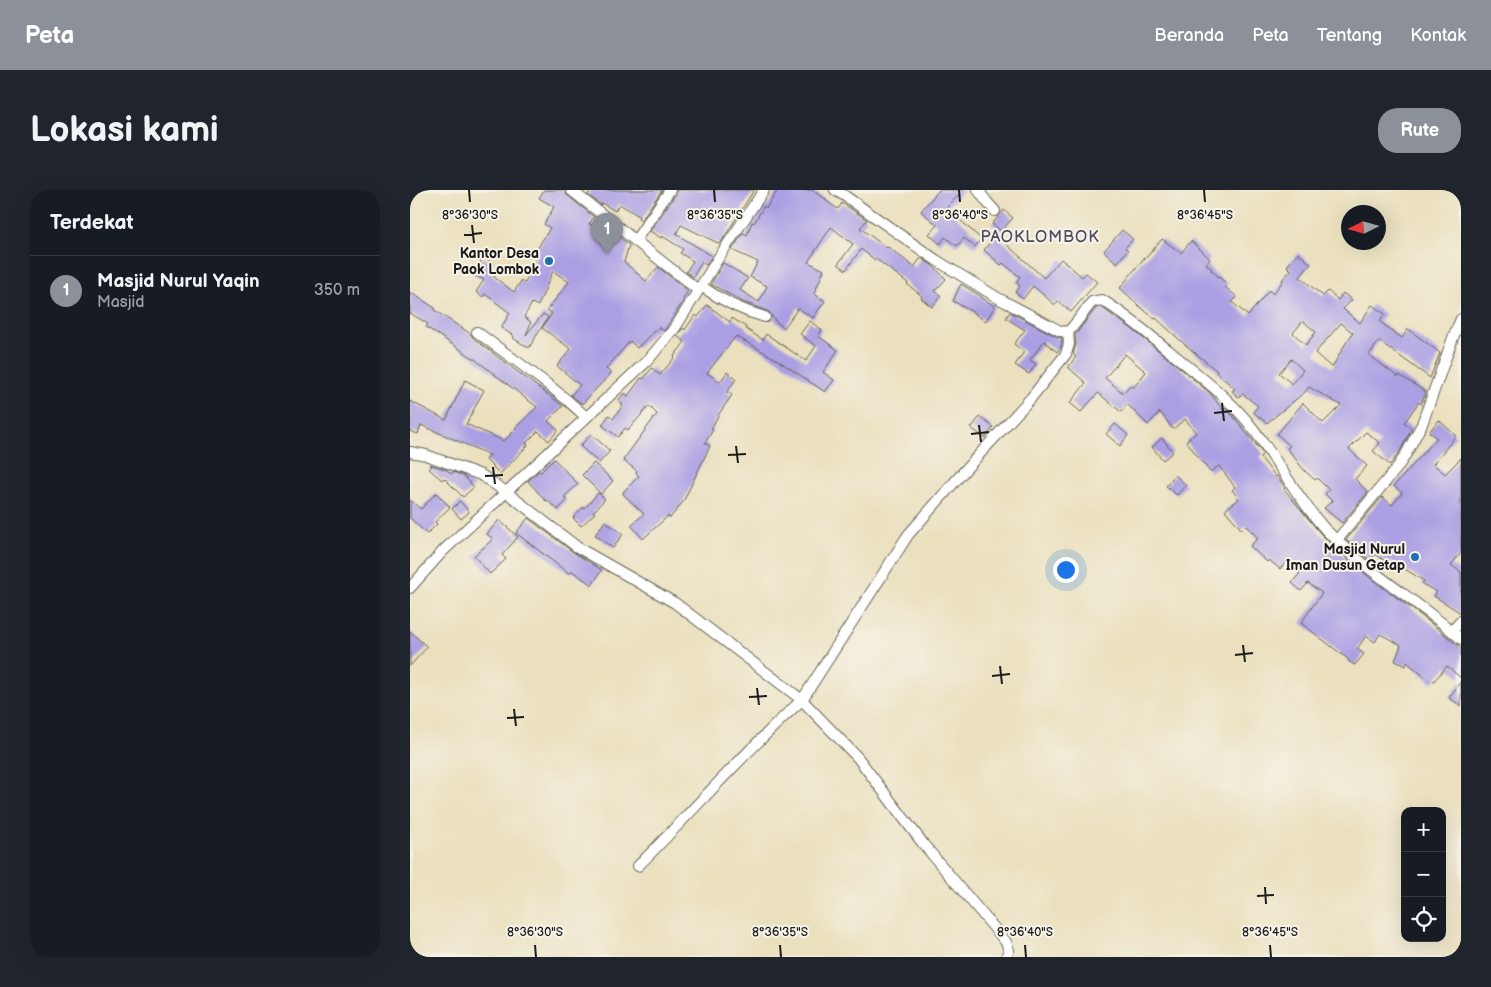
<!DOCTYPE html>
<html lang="id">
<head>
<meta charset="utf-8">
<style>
	:root { --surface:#171b24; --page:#20242c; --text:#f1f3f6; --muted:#9ea1a6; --line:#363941; --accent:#8c9099 }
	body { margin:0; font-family:"Balsamiq Sans",sans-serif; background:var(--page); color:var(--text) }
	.controls { position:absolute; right:15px; bottom:15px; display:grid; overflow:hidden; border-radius:10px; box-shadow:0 5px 20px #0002 }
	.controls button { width:45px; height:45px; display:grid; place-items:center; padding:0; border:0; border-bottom:1px solid var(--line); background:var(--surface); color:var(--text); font:25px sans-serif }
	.compass { position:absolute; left:931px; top:15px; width:45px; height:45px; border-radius:50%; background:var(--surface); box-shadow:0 5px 20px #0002; rotate:265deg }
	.you { position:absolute; left:655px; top:379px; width:18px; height:18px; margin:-12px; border:4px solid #fff; border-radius:50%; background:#1a73e8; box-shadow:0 0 0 8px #1a73e833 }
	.badge { display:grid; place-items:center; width:32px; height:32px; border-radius:50%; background:var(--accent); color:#fff; font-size:16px; font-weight:700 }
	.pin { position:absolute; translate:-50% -41px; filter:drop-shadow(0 1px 2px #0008) }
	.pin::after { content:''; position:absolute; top:26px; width:18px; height:15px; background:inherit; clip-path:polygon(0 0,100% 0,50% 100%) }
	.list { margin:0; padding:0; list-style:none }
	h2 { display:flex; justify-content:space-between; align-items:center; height:65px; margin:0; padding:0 20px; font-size:21px }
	h2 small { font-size:16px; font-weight:400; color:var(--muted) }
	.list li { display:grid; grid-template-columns:32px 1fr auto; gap:15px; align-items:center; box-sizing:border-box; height:70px; padding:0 20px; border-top:1px solid var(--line) }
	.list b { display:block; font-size:19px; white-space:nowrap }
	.list p { margin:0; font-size:16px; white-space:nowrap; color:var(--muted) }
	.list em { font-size:16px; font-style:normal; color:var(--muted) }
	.icon { flex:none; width:28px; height:28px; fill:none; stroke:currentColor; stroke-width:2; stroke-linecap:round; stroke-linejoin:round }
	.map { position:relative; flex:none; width:1051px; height:767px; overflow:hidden; border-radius:20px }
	header { display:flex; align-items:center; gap:30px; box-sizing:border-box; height:70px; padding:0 25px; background:var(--accent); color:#fff }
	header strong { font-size:24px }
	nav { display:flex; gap:28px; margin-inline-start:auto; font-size:18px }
	.intro { display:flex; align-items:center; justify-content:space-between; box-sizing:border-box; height:120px; padding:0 30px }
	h1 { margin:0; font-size:35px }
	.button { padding:12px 22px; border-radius:20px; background:var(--accent); color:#fff; font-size:18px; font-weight:700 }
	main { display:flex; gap:30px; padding:0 30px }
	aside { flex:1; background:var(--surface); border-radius:20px; box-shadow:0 5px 20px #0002 }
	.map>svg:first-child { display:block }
</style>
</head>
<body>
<header>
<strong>Peta</strong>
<nav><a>Beranda</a><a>Peta</a><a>Tentang</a><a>Kontak</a></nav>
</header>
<div class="intro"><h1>Lokasi kami</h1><a class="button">Rute</a></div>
<main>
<aside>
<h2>Terdekat<small></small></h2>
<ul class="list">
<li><span class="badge">1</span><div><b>Masjid Nurul Yaqin</b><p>Masjid</p></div><em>350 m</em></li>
</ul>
</aside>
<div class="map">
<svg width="1051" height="767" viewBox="0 0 1051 767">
	<rect width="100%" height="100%" fill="#f7f3e8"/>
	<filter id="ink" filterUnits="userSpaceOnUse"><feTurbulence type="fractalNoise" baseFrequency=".02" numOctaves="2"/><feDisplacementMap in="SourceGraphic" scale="10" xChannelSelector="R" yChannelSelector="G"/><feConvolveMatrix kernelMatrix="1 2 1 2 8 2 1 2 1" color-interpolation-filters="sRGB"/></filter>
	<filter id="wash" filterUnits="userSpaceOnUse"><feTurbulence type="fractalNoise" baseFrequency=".0096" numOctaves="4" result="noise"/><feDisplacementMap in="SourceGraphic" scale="20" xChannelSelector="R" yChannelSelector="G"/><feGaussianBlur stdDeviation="1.12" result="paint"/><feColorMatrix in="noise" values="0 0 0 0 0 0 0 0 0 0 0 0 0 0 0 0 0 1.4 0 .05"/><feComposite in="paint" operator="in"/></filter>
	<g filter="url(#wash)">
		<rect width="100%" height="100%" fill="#eae0be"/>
		<g id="blocks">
			<g fill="#ab9fe3" fill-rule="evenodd">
				<polygon points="134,0 154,0 157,5 184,27 179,34 208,46 219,55 214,72 236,91 248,77 278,101 273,109 274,110 254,141 249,137 245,142 244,141 227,158 220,151 196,179 201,183 172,214 161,205 170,195 147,176 161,159 132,138 142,123 137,120 159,92 143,81 128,116 122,113 114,127 121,132 116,145 133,124 138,127 119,158 103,148 104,146 91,138 100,123 75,104 73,107 66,102 74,90 63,85 73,68 83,73 78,82 84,86 84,87 104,102 111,91 115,93 127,65 124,64 140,38 134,34 144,17 129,8"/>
				<polygon points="181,0 252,0 231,30 228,28 229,26 209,14 205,21 192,13 191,15 178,5"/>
				<polygon points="267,0 344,0 310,54 271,35 266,44 302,66 296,75 292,72 283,87 276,82 283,71 270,63 273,59 252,46 251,48 240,41 266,4"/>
				<polygon points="368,0 402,0 416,9 415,10 428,19 432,13 457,30 450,38 477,58 478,57 504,77 511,68 523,76 536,89 525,101 531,106 522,117 511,108 512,106 497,94 498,93 466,69 465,70 451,59 436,80 428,74 443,54 421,37 398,72 414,80 404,104 415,111 403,128 388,118 374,138 364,130 365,129 362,127 360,123 357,121 333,112 301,94 313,73 338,88 330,100 349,112 357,96 340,87 348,72 322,60 333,43 337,45 342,32 344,33 354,16 356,18"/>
				<polygon points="529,0 554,0 537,17 539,18 538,19 571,49 565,57 554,48 547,56 535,47 530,54 519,44 527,35 511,21"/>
				<polygon points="594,20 603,28 591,41 582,34"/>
				<polygon points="712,40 723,49 715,58 718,60 707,73 694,61"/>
				<polygon points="586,45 634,88 651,69 672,87 676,83 687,92 661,122 648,111 645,115 623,96 613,109 605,102 610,96 606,92 610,87 593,73 591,75 574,60"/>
				<path d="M752,49L771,63L781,51L790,59L800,69L796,74L802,79L801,80L817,94L815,97L827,107L822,112L838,126L859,100L863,104L873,91L872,90L881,80L877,76L888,63L901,74L890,87L913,106L918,101L928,110L933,103L942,110L933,119L950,133L962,115L975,124L970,132L992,148L998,139L1030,163L1020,188L969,151L959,165L988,187L989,185L1016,202L1011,214L1009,212L994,233L1002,238L990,261L980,275L963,261L970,253L956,242L939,259L957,276L945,289L958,302L932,333L914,318L922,311L915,304L919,300L907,288L905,290L894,280L877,258L880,256L867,244L893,213L913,233L931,215L899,197L895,202L857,233L843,222L848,216L833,204L828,207L822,201L825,199L806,182L807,181L772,152L746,128L745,129L722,110V109L710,98L734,68L735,69ZM893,131L906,142L896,155L883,143ZM931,133L943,143L934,156L922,178L905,163ZM881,169L893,180L882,194L869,183Z"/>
				<polygon points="551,94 572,107 572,108 585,116 576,131 566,125 566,124 543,111"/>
				<polygon points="0,102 25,118 24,120 61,144 63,148 153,216 138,231 148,240 139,251 128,241 116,253 118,255 90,284 76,270 80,265 11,235 8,244 0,241 0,211 36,230 55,190 74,200 56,234 94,251 106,239 105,238 127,217 66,170 16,137 18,134 0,123"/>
				<polygon points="297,115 320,132 322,128 336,137 336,139 353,150 356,144 396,171 406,156 390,144 400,131 412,140 408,146 428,160 413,182 424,190 415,202 366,169 326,146 297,183 310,192 317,182 326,189 317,202 322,205 309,224 301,239 303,240 295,253 300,256 273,312 260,328 258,326 233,349 221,335 234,324 213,304 214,301 229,286 226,283 227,281 213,270 247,224 239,216 218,240 215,238 208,247 192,235 199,225 203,229 213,215 208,211 214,203 218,206 231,188 233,189 242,178 250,185 265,167 264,166 275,152 267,146 273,138 275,140 285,125 288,127"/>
				<path d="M691,117L722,139L775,182L801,204L813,220L815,218L823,226L851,261L853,264L850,267L866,287L867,286L875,298L874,299L910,343L926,359L960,388L1013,427L1051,458V488L1037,476L1022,493L997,472L996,476L985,471L991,455L970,444L965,452L956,446L947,459L954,464L945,475L938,471L939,470L891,433L912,403L898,393L891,401L882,393L890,383L877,371L870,379L859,370L857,372L840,356L848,348L836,336L832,340L815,320L829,309L822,300L825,297L809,276L800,282L776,251L786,243L775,229L763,239L750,222L738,235L717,214L711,222L688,203L671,222L660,213L676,193L658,177L666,167L663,164L666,154L665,145L686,118ZM715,164L736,182L723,198L720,195L713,203L695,188Z"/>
				<polygon points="600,122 647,147 652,148 651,157 647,162 634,151 620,170 626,174 619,184 605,175 614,162 604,154 615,140 596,128"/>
				<polygon points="570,227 583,237 575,248 561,238"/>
				<polygon points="1029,230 1046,246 1023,274 1035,284 1051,268 1051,363 1041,375 1051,382 1051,423 1024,406 1027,402 1012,394 1014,391 982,371 980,374 965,364 960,370 936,350 972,307 982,315 992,303 984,296 1027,248 1019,242"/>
				<polygon points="705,234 718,245 710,256 696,244"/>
				<polygon points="181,244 200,261 189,273 170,256"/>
				<polygon points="752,248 763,262 753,270 742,257"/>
				<polygon points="144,269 168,294 154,307 157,310 148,320 137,310 136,311 118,291 129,281 131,282"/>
				<polygon points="184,273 203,291 191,304 172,285"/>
				<polygon points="19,274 37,280 41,284 43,282 54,286 64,297 53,307 34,288 32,290 19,279 22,276"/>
				<polygon points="765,285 776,295 767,305 756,296"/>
				<polygon points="26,303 40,317 25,332 27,334 17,344 0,328 0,310 11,319"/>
				<polygon points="188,303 195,309 183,322 185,323 171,336 163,328 173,317 174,319"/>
				<polygon points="50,311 59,322 51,329 42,319"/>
				<polygon points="118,328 163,362 192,380 182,395 162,381 160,384 149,376 106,343"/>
				<polygon points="89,330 108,347 92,365 96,369 80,384 64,366 83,349 77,344"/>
				<polygon points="195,331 213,344 203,358 185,345"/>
				<polygon points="0,441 17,457 0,476"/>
				<polygon points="1051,491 1051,516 1039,508"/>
			</g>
		</g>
	</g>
	<g filter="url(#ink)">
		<use href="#blocks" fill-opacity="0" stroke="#646155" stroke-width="1"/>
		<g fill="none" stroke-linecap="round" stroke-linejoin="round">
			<g stroke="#646155" stroke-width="12">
				<g id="minor">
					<polyline points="161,0 288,100"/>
					<path d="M425,0L435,6L526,70L588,108L650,141L657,142L661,139L682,112L692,110C715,124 737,143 758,160C786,183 814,204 837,231C865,265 885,306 915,339C956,382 1007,410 1051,449"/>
					<polyline points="568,0 577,12 585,21"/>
					<polyline points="225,51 260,0"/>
					<path d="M291,96C311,110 332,121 355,127"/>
					<path d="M67,142C104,170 142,195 176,227"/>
					<path d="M0,262L16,265L71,285L96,302L167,357L265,413L392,510C334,562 283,621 228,676"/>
					<polyline points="927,350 987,278 996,264 1012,234 1044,145 1051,129"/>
					<polyline points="0,398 33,361 238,170 265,138 309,67 354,0"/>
					<polyline points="1042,441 1051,431"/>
					<polyline points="596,767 599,760 596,752 514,655 448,568 392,510 498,345 556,279 621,208 656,164 659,154 658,141"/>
				</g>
			</g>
			<use href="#minor" stroke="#fff" stroke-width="10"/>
		</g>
	</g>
	<path fill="none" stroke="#1c1c1c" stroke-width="2" d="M59,0L60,12M304,0L305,12M549,0L550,12M794,0L795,12M62,35L64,53M54,45L72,43M812,213L814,231M804,223L822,221M569,235L571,252M561,244L579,242M326,256L328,273M318,265L336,264M83,277L85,294M75,286L93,285M833,455L835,472M825,465L843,463M590,476L592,494M582,486L600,484M347,498L349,515M339,507L357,506M104,519L106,536M97,528L114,527M855,697L856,714M847,706L864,705M125,755L126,767M370,755L371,767M615,755L616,767M860,755L861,767"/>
	<g fill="#1f6fb2" stroke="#f7f3e8" stroke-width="2">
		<circle cx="139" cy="71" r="5"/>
		<circle cx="1005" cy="367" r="5"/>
	</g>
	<g text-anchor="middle" stroke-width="4" stroke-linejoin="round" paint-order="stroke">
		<g font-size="14" font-weight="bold" fill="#1c1c1c" stroke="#f7f3e8" text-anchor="end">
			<text x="129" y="68">Kantor Desa<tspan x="129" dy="16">Paok Lombok</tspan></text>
			<text x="995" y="364">Masjid Nurul<tspan x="995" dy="16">Iman Dusun Getap</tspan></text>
		</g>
		<g font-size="16" letter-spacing="1" fill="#4e4a62" stroke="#f7f3e8">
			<text x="630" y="52">PAOKLOMBOK</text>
		</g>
	</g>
	<g font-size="12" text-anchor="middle" fill="#1c1c1c" stroke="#f7f3e8" stroke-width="4" stroke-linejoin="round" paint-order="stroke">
		<text x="60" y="29">8°36'30"S</text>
		<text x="305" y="29">8°36'35"S</text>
		<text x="550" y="29">8°36'40"S</text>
		<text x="795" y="29">8°36'45"S</text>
		<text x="125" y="746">8°36'30"S</text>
		<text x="370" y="746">8°36'35"S</text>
		<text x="615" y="746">8°36'40"S</text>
		<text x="860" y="746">8°36'45"S</text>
	</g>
</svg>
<div class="controls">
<button>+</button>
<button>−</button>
<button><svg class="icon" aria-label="locate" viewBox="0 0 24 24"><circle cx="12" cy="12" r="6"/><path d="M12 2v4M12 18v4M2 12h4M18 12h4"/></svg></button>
</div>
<svg class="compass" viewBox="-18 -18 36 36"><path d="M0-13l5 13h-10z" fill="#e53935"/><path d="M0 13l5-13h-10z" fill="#9ea1a6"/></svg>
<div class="you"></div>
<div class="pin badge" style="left:197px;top:64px">1</div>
</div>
</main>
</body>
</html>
